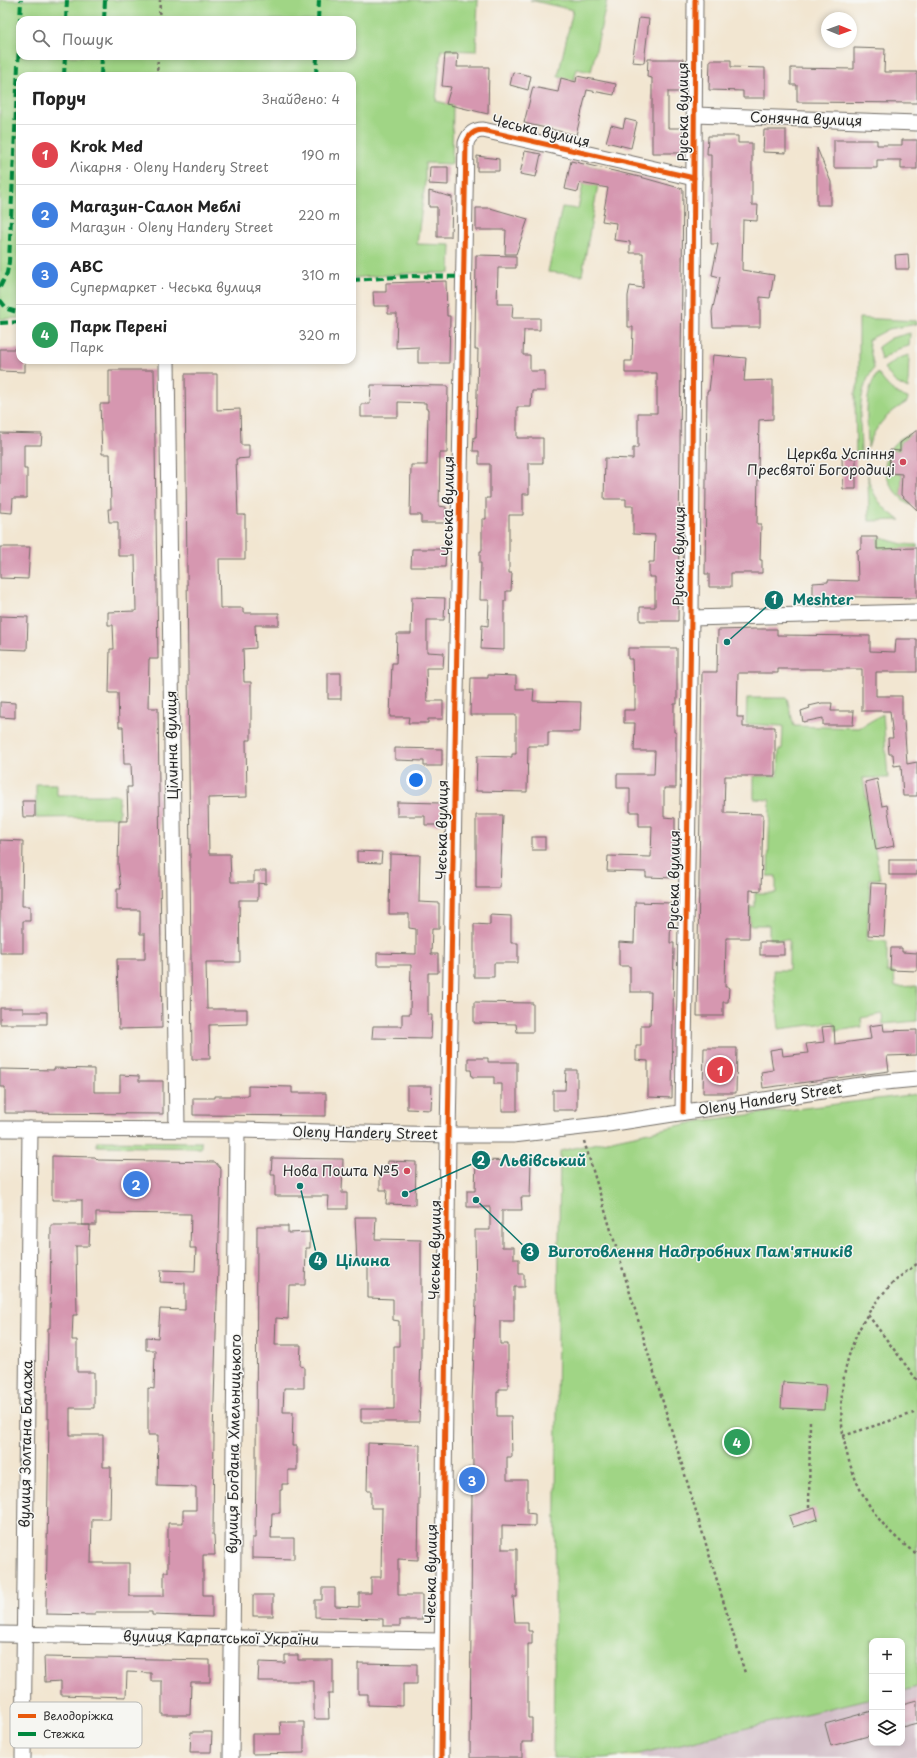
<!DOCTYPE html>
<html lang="uk">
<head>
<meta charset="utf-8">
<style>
	:root { --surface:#fff; --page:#f2f2f2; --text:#222; --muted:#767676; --line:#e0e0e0; --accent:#d1495b }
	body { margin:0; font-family:"Playpen Sans",sans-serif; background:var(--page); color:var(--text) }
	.controls { position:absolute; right:12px; bottom:12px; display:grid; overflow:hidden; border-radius:8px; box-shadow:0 2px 6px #0003 }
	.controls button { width:36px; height:36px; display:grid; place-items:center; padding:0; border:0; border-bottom:1px solid var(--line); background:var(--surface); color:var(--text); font:20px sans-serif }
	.compass { position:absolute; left:821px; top:12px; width:36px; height:36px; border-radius:50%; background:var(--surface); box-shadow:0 2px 6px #0003; rotate:91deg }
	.you { position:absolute; left:416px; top:780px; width:14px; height:14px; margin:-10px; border:3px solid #fff; border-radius:50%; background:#1a73e8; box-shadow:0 0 0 6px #1a73e833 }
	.badge { display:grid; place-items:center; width:26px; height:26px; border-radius:50%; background:var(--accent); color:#fff; font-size:13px; font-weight:700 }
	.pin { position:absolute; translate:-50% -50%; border:2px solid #fff; box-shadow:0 1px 4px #0006 }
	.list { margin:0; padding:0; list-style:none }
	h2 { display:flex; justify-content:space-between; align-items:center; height:52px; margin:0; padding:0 16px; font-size:17px }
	h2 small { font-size:13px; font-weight:400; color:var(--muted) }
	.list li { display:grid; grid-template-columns:26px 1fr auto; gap:12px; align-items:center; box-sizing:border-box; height:60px; padding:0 16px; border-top:1px solid var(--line) }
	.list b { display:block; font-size:15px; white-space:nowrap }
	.list p { margin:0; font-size:13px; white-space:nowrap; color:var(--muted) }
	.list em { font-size:13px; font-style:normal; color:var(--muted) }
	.icon { flex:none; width:22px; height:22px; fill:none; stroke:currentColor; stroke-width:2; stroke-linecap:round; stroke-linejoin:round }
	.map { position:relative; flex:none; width:917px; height:1758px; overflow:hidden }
	.search { position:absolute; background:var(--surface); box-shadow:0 2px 6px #0003; left:16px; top:16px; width:340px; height:44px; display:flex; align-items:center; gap:10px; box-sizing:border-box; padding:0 14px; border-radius:12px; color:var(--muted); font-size:15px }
	.panel { position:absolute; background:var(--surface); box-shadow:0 2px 6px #0003; left:16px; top:72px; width:340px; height:292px; border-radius:12px }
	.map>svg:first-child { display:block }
</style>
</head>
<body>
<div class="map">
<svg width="917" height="1758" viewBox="0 0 917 1758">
	<rect width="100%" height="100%" fill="#f6f6f2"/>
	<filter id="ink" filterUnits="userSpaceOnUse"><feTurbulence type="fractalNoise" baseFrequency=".025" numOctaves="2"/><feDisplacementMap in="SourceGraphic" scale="8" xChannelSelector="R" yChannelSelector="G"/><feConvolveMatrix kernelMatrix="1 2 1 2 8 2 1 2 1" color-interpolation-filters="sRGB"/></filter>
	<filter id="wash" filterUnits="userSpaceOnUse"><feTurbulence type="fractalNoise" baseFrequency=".012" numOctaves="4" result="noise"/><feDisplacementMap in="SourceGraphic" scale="16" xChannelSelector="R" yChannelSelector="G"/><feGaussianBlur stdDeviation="0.9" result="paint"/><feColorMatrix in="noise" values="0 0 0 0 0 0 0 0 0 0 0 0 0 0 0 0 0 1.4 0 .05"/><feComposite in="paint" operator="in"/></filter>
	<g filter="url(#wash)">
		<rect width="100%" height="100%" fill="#f2e6d1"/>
		<polygon fill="#d2bdc7" points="917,1687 917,1758 641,1758 639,1754 872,1698 872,1743 902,1743 902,1691"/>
		<g fill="#a0d585" stroke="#668058" fill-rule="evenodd">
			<path d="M0,0H478L476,51L441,50L436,101L453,105L452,164L425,163V183L417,244L451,245L450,273H414L352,278V76H20V318L0,319ZM20,20H352V56H20Z"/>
			<polygon points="530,0 607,0 591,72 577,69 574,80 558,76 573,10"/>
			<polygon points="587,165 601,168 582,275 548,272 562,207 578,209"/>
			<path d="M859,318L917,321V324L889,329L868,340L874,368C855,394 861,426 861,456H856L855,393L859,382Z"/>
			<polygon points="910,333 909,346 898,349 881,360 878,347 891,338"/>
			<polygon points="909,355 908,389 895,382 884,368 899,358"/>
			<path d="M878,373C886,385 894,394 908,398L907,402C888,413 874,426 868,448C868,424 862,394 878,373Z"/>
			<path d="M910,434V439H905L900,443V451H890L889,472L902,474L901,495L911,505C906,504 903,500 899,496C878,475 881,444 910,434Z"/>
			<path d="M868,475C871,494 884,512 901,520L869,521Z"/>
			<polygon points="878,537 902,544 917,545 917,548 878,549"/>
			<polygon points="747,698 787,698 794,726 859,728 883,714 888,778 863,778 880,879 870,879 867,940 887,941 887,972 894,972 895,987 917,986 917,1021 883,1024 882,1014 861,1018 862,1027 836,1031 834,1022 779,1029 773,970 789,970 789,940 769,939 769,925 749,925 750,907 755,907 755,893 776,893 776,876 768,876 770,800 754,799 754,776 778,776 779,749 782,749 783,726 746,724"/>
			<polygon points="36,784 57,784 57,795 119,795 119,817 36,818"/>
			<polygon points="917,1094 917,1687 902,1691 902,1641 872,1641 872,1698 639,1754 603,1758 553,1758 560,1151 700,1121"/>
			<polygon points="97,1141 201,1142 201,1148 97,1146"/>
		</g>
		<g id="blocks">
			<g fill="#d697b0">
				<polygon points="639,18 649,19 644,63 632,62"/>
				<polygon points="854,48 885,49 884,72 917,72 917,103 797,102 797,85 791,85 791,68 854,69"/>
				<polygon points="445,54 458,54 457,67 489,67 488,114 446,104 451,87 442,86"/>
				<polygon points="648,59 683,59 683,92 668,92 668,128 683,128 683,153 652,153 652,78 647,77"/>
				<polygon points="710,60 731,60 731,67 765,68 765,98 743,98 743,91 709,90"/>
				<polygon points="513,72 531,76 528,90 510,85"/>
				<polygon points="577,76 616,84 614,95 587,90 576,135 524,123 533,87 558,92 561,78 576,82"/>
				<polygon points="625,119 637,122 631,148 606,142 611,125 623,128"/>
				<polygon points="764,130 786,130 786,153 763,152"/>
				<polygon points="708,136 738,136 738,143 752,143 752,205 758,205 757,221 743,220 742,270 774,275 770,298 760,297 760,327 713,327 712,312 720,277 712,275 718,244 711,244 711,154 707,154"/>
				<polygon points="834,140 877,140 877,145 902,145 902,140 917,140 917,169 901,169 901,160 877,160 877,168 834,168"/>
				<polygon points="817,148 831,182 831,205 817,205"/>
				<polygon points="525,151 541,154 536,177 520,174"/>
				<polygon points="477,156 499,159 499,171 477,171"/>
				<polygon points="571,161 644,178 683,189 678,621 640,621 640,607 655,607 655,577 649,577 649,562 654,562 655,535 633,534 633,506 626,506 626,499 604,499 605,458 633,459 633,448 638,448 638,413 657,413 657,373 625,373 625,361 632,361 633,327 628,327 628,296 630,286 643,288 643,253 630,253 630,242 614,240 616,223 602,221 608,188 580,183 578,192 565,189"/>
				<polygon points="430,167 448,167 448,185 429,184"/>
				<polygon points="429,191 452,197 451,237 437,237 437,207 429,207"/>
				<polygon points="476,208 490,208 528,219 516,254 505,254 506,230 476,230"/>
				<polygon points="908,254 909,269 896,269 895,255"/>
				<polygon points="476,255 516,256 516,268 498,268 497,304 513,304 512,318 540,318 540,330 524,330 523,355 530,355 530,371 545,371 545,391 532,391 531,407 517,407 517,438 543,438 543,463 529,463 529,494 523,494 523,515 509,515 509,573 512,573 511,591 506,591 506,601 504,601 504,650 481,649 482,625 488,626 489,600 480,600 481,563 480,563 480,551 482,551 482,519 486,519 486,498 490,498 490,464 479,464 479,451 473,451 474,437 476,437 478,349 475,349"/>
				<polygon points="446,281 447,316 450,316 449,363 418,363 418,347 396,348 397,314 388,314 388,306 374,306 373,292 386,292 386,283"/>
				<polygon points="0,349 20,349 20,360 25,360 25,372 0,371"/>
				<polygon points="713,355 746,358 744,381 773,380 773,419 759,420 757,524 761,524 760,560 762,560 762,573 731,573 731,587 709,587 709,574 705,574 707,391 709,391"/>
				<polygon points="109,370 154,370 158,659 149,659 148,708 158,708 162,1028 119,1029 117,959 145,959 145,934 140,934 140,910 117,910 117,889 121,889 118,864 119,821 128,821 127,787 132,787 131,764 124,764 123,727 119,727 118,693 109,693 110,649 114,649 113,625 108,625 108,612 136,611 135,556 118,556 118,522 109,522 108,509 111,509 110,454 102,454 100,404 109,404"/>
				<polygon points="185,374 217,374 217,410 240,409 241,445 249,445 249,458 236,459 238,515 245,515 245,559 219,559 220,608 243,608 243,613 279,613 279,625 255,625 256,648 243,649 244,682 251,682 251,740 246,740 247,797 208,798 209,854 230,854 231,882 254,882 254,871 266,871 266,884 258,883 258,900 239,900 240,962 206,962 207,1009 247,1009 247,1024 209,1025 210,1059 192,1059"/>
				<polygon points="371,385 448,386 447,453 440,453 439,506 446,507 446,523 421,523 421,515 410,515 411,465 427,465 428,409 426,409 426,403 398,402 398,417 361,417 361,404 370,404"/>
				<polygon points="917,430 917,510 901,495 902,474 889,473 890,450 900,451 900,443"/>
				<polygon points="0,433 42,434 41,445 24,445 24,469 27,469 27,498 13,498 12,513 0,512"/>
				<polygon points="842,458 856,458 856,489 843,489"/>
				<polygon points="861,537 877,537 877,549 917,548 917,598 813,596 813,583 828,582 828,580 858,581 857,550 861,549"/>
				<polygon points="0,547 30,547 28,579 0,578"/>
				<polygon points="412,549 446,549 445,567 411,567"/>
				<polygon points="412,597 445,598 444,620 427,620 427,652 444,653 443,668 426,668 427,701 443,701 443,719 428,719 428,723 408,723 409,717 390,717 392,663 396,663 397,634 411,634"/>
				<polygon points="0,616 28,617 27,650 0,649"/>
				<polygon points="754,629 777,629 777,635 870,636 870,651 895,652 896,639 917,639 917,672 876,672 876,696 902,696 902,720 904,720 907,764 917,762 917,796 903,796 901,765 894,766 893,754 889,754 888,738 893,738 890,711 862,711 862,669 778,669 778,673 738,673 737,717 743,717 743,727 775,727 775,776 725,776 724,813 763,814 761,891 750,890 749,938 726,938 725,987 729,987 728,1002 723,1002 723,1016 697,1016 702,672 717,672 718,630"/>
				<polygon points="628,648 677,648 677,704 674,704 674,732 676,732 676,788 664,788 664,817 675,818 675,878 646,877 646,872 607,871 608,856 651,857 652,826 639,826 639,812 630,812 630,788 617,788 617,774 654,774 655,751 634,751 635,723 624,723 624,710 635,710 635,685 633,685 632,659 628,659"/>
				<rect x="328" y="673" width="13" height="26"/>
				<polygon points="488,675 516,676 516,689 534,689 533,701 581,702 580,732 548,732 548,746 528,746 527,792 476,791 477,756 512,757 512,754 516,754 516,715 470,715 471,678 488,678"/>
				<polygon points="0,702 15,703 15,718 0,717"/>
				<polygon points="822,703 832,703 831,711 854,711 853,725 823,725 823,718 803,722 801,711 810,708 809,706"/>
				<polygon points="395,748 442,749 442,766 424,766 424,761 395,760"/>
				<polygon points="877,779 882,806 887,805 894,846 876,850 865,782"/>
				<polygon points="22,801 35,801 35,817 23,817"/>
				<polygon points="397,802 441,803 441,825 425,825 425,816 397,816"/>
				<polygon points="476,815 503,815 500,888 476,888"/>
				<rect x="532" y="837" width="13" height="13"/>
				<polygon points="0,840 23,841 22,906 30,906 30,921 23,921 23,953 0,953"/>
				<polygon points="357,851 382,852 381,863 357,862"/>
				<polygon points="390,854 420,855 419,902 439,903 439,929 432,929 431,954 438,954 438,973 428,973 428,1015 432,1015 431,1039 372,1038 373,1026 402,1026 402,1014 410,1014 411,965 377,965 377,953 416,954 416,929 409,928 409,914 389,914"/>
				<rect x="889" y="860" width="28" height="15"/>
				<polygon points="871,883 887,884 884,936 868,935"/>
				<polygon points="635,902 671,903 670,943 674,943 672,1098 648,1097 648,1061 636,1060 636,1046 641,1046 641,1025 650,1025 651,992 630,992 630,966 619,966 619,942 634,943"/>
				<polygon points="490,915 511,916 511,943 518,943 518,963 494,963 494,977 474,977 474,924 490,925"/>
				<rect x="760" y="942" width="24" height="13"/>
				<polygon points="891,948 902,948 902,952 917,953 917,971 890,970"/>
				<polygon points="474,1002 533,1003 533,1032 517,1032 516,1024 474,1023"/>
				<polygon points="0,1008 23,1008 23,1012 47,1012 47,1024 0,1024"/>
				<polygon points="883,1024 884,1031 917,1030 917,1055 887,1056 889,1071 763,1088 761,1072 773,1070 770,1050 782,1048 783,1056 808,1053 806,1044 824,1042 822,1027 834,1026 835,1044 871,1039 869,1026"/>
				<polygon points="704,1048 737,1048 736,1093 703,1093"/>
				<polygon points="468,1058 488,1058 488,1062 517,1062 517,1111 502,1111 502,1084 494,1084 494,1077 472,1077 471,1070 468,1070"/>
				<polygon points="54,1068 94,1069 94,1092 120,1092 120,1075 139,1076 139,1081 163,1081 163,1114 5,1113 5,1087 0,1087 0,1069 54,1070"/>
				<polygon points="566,1070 577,1070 577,1110 553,1110 553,1090 565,1090"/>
				<polygon points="248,1086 292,1087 292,1093 326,1093 326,1116 193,1115 193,1098 215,1098 215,1096 248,1096"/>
				<polygon points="407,1086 432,1086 431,1110 407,1109"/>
				<polygon points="52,1156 95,1157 98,1160 215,1162 221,1169 213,1434 214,1434 213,1535 214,1535 215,1555 203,1555 203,1595 212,1595 212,1617 152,1615 152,1612 95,1612 95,1615 46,1614 49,1418 47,1418 47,1397 48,1328 50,1328 51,1225 90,1225 89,1246 76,1246 77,1315 73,1315 72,1340 77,1340 77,1372 94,1372 94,1408 70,1408 70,1435 103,1435 103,1467 111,1467 110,1519 92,1519 91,1563 129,1563 129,1596 164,1596 164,1572 168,1572 168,1523 183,1523 183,1510 196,1510 196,1487 157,1486 158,1435 148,1435 148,1388 154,1389 155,1350 146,1350 146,1337 158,1338 160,1309 185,1310 185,1283 160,1282 161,1270 195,1271 196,1248 190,1248 191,1214 96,1213 96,1225 82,1225 82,1200 52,1200"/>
				<polygon points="272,1158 343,1159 342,1193 347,1193 347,1209 328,1209 329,1196 275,1196 275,1175 271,1175"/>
				<polygon points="476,1160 531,1161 530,1197 521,1197 522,1210 502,1210 502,1247 514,1247 514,1259 519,1259 519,1274 524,1274 524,1287 514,1287 514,1321 500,1321 500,1344 508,1344 508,1389 499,1389 499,1392 497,1392 497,1416 511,1416 512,1457 507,1457 507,1480 527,1480 527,1513 535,1514 535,1526 502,1525 502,1549 517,1549 517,1597 513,1597 515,1622 528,1622 528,1631 532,1631 532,1644 528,1644 528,1718 532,1718 532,1742 522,1742 522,1758 470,1758 472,1491 467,1491 468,1468 473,1468 472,1401 476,1302 475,1230 490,1230 490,1207 467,1207 467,1191 475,1191"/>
				<polygon points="388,1161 416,1162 415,1205 386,1204 387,1190 380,1190 380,1174 387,1174"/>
				<polygon points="355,1217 376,1217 375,1239 421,1240 421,1355 419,1422 361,1422 361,1409 394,1409 394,1346 399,1346 399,1321 393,1320 393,1299 368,1298 368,1264 357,1264"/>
				<polygon points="257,1226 288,1226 288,1233 310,1232 310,1248 306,1248 305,1285 289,1285 288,1319 276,1318 275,1345 301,1345 300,1366 304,1367 304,1388 284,1388 283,1412 293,1412 292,1446 297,1446 297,1470 288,1470 288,1484 282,1484 282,1490 280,1490 280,1513 272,1513 271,1538 294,1538 294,1559 252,1558 252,1538 255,1538 256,1469"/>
				<polygon points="783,1382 826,1385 824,1410 781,1408"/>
				<polygon points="368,1443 420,1445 418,1560 398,1559 398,1595 422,1595 422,1620 400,1620 400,1626 383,1626 383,1619 315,1617 315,1600 322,1600 322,1588 335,1588 335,1606 359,1607 359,1593 371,1593 371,1577 381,1577 382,1508 371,1508 371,1491 367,1491"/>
				<polygon points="815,1508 818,1519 793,1527 789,1516"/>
				<rect x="253" y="1595" width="20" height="21"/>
				<polygon points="285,1655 298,1655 298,1660 333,1660 333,1694 328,1694 329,1719 314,1719 314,1681 258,1681 259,1662 285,1663"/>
				<polygon points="44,1657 210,1660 210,1682 191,1682 190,1715 162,1715 162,1681 151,1681 151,1673 127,1672 126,1697 61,1695 61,1681 45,1682"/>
				<polygon points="358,1663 417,1664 417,1684 403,1684 403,1706 368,1705 368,1694 358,1694"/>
				<polygon points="917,1700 917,1723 902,1727 902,1704"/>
				<polygon points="872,1711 872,1735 831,1746 825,1724"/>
				<polygon points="280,1722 304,1722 304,1753 252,1754 252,1734 281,1734"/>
				<polygon points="191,1732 212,1732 211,1752 190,1752"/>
			</g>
		</g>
	</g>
	<g filter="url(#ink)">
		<use href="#blocks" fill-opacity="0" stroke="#716c65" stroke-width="1"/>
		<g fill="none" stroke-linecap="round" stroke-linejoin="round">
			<g stroke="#716c65" stroke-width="17">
				<g id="minor">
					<polyline points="695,115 917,123"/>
					<polyline points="167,360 177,1129"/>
					<polyline points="691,618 917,612"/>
					<polyline points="683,1112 691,618 695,0"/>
					<polyline points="0,1129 237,1130 448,1135 513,1135 608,1124 874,1083 917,1079"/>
					<polyline points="0,1634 442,1641"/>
					<polyline points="23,1758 30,1129"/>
					<polyline points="231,1758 237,1130"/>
					<path d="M441,1758L448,1135L466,143C469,134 475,130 483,130L694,178"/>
				</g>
			</g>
			<g stroke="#716c65" stroke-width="2.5" stroke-dasharray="3 3" stroke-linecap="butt">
				<polyline points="159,20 160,0"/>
				<polyline points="157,76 158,56"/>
				<polyline points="584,1141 745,1673"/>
				<path d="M917,1264C815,1331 817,1487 917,1554"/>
				<polyline points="868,1315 917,1380"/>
				<polyline points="843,1436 917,1412"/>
				<polyline points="809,1508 810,1418"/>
			</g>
			<use href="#minor" stroke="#fff" stroke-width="15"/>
			<g stroke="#00873e" stroke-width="4" stroke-dasharray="8 4" stroke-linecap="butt">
				<polyline points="66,20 67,0"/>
				<polyline points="104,20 105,0"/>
				<polyline points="318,20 319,0"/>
				<polyline points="64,76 65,56"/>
				<polyline points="101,76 102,56"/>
				<polyline points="316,76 317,56"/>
				<polyline points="352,280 412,276 464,277"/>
				<polyline points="0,287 7,273 9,262 21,0"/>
				<polyline points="0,300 7,309 20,313"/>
				<polyline points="0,323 20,322"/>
			</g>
			<g stroke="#f6f6f2" stroke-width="8">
				<g id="cycleway">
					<polyline points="683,1112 691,618 695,0"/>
					<path d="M441,1758L448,1135L466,143C469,134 475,130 483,130L694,178"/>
				</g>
			</g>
			<use href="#cycleway" stroke="#e8590c" stroke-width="5"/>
		</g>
	</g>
	<g fill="#d1495b" stroke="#f6f6f2" stroke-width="1.5">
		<circle cx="903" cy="462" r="4"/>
		<circle cx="407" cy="1171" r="4"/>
	</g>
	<g text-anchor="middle" stroke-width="3" stroke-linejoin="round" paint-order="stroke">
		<g font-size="14" fill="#2b2b2b" stroke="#f6f6f2">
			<text transform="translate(683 112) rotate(-90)" y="5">Руська вулиця</text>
			<text transform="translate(806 119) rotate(2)" y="5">Сонячна вулиця</text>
			<text transform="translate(541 131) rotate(13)" y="5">Чеська вулиця</text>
			<text transform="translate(448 506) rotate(-89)" y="5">Чеська вулиця</text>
			<text transform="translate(679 556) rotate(-89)" y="5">Руська вулиця</text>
			<text transform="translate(172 745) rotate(-91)" y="5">Цілинна вулиця</text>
			<text transform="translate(442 830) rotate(-89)" y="5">Чеська вулиця</text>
			<text transform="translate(674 880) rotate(-89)" y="5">Руська вулиця</text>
			<text transform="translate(770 1099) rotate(-9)" y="5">Oleny Handery Street</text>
			<text transform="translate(365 1133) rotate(1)" y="5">Oleny Handery Street</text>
			<text transform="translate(435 1250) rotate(-89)" y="5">Чеська вулиця</text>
			<text transform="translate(26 1444) rotate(-89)" y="5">вулиця Золтана Балажа</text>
			<text transform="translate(234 1444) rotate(-89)" y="5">вулиця Богдана Хмельницького</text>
			<text transform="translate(431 1574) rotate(-89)" y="5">Чеська вулиця</text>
			<text transform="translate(221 1638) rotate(1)" y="5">вулиця Карпатської України</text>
		</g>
		<g font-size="14" fill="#2b2b2b" stroke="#f6f6f2" text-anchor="end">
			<text x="895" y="459">Церква Успіння<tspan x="895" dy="16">Пресвятої Богородиці</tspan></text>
			<text x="399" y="1176">Нова Пошта №5</text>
		</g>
	</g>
	<rect x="10" y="1702" width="132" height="46" rx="6" fill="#f6f6f2" stroke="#b9b9b6" stroke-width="1"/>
	<rect x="18" y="1714" width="18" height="4" fill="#e8590c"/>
	<rect x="18" y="1732" width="18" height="4" fill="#00873e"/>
	<g font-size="11" fill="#2b2b2b">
		<text x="43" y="1720">Велодоріжка</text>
		<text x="43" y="1738">Стежка</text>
	</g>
	<path fill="none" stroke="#0f766e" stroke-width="1.5" d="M727 642L774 600M405 1194L481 1160M476 1200L530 1252M300 1186L318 1261"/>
	<g fill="#0f766e" stroke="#f6f6f2" stroke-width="1.5">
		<circle cx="727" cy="642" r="4"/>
		<circle cx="405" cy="1194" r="4"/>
		<circle cx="476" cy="1200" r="4"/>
		<circle cx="300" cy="1186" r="4"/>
		<circle cx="774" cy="600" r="10"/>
		<circle cx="481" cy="1160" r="10"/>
		<circle cx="530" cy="1252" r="10"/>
		<circle cx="318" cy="1261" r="10"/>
	</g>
	<g font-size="12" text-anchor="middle" font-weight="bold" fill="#fff">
		<text x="774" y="604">1</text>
		<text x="481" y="1165">2</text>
		<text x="530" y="1256">3</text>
		<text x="318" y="1265">4</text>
	</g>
	<g font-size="15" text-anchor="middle" font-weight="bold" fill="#0f766e" stroke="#f6f6f2" stroke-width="3" stroke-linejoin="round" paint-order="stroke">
		<text x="823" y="605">Meshter</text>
		<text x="543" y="1166">Львівський</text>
		<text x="700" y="1257">Виготовлення Надгробних Пам'ятників</text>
		<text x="363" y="1266">Цілина</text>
	</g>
</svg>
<div class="controls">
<button>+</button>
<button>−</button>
<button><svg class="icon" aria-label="layers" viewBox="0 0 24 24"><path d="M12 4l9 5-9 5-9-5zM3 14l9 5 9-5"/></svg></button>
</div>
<svg class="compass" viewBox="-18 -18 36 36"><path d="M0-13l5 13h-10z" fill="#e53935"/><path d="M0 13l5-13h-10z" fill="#767676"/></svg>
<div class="you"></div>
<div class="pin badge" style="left:720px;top:1070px;background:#e0444e">1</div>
<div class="pin badge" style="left:136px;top:1184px;background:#3f7fe0">2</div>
<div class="pin badge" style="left:472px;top:1480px;background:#3f7fe0">3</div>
<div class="pin badge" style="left:737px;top:1442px;background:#2e9e5b">4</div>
<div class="search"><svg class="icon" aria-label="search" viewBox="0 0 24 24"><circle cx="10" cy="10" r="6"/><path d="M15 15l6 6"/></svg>Пошук</div>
<section class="panel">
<h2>Поруч<small>Знайдено: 4</small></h2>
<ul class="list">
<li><span class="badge" style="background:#e0444e">1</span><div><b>Krok Med</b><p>Лікарня · Oleny Handery Street</p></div><em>190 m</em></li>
<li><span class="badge" style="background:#3f7fe0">2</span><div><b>Магазин-Салон Меблі</b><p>Магазин · Oleny Handery Street</p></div><em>220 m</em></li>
<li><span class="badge" style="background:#3f7fe0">3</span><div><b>ABC</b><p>Супермаркет · Чеська вулиця</p></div><em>310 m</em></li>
<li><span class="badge" style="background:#2e9e5b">4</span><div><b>Парк Перені</b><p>Парк</p></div><em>320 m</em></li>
</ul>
</section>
</div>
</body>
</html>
